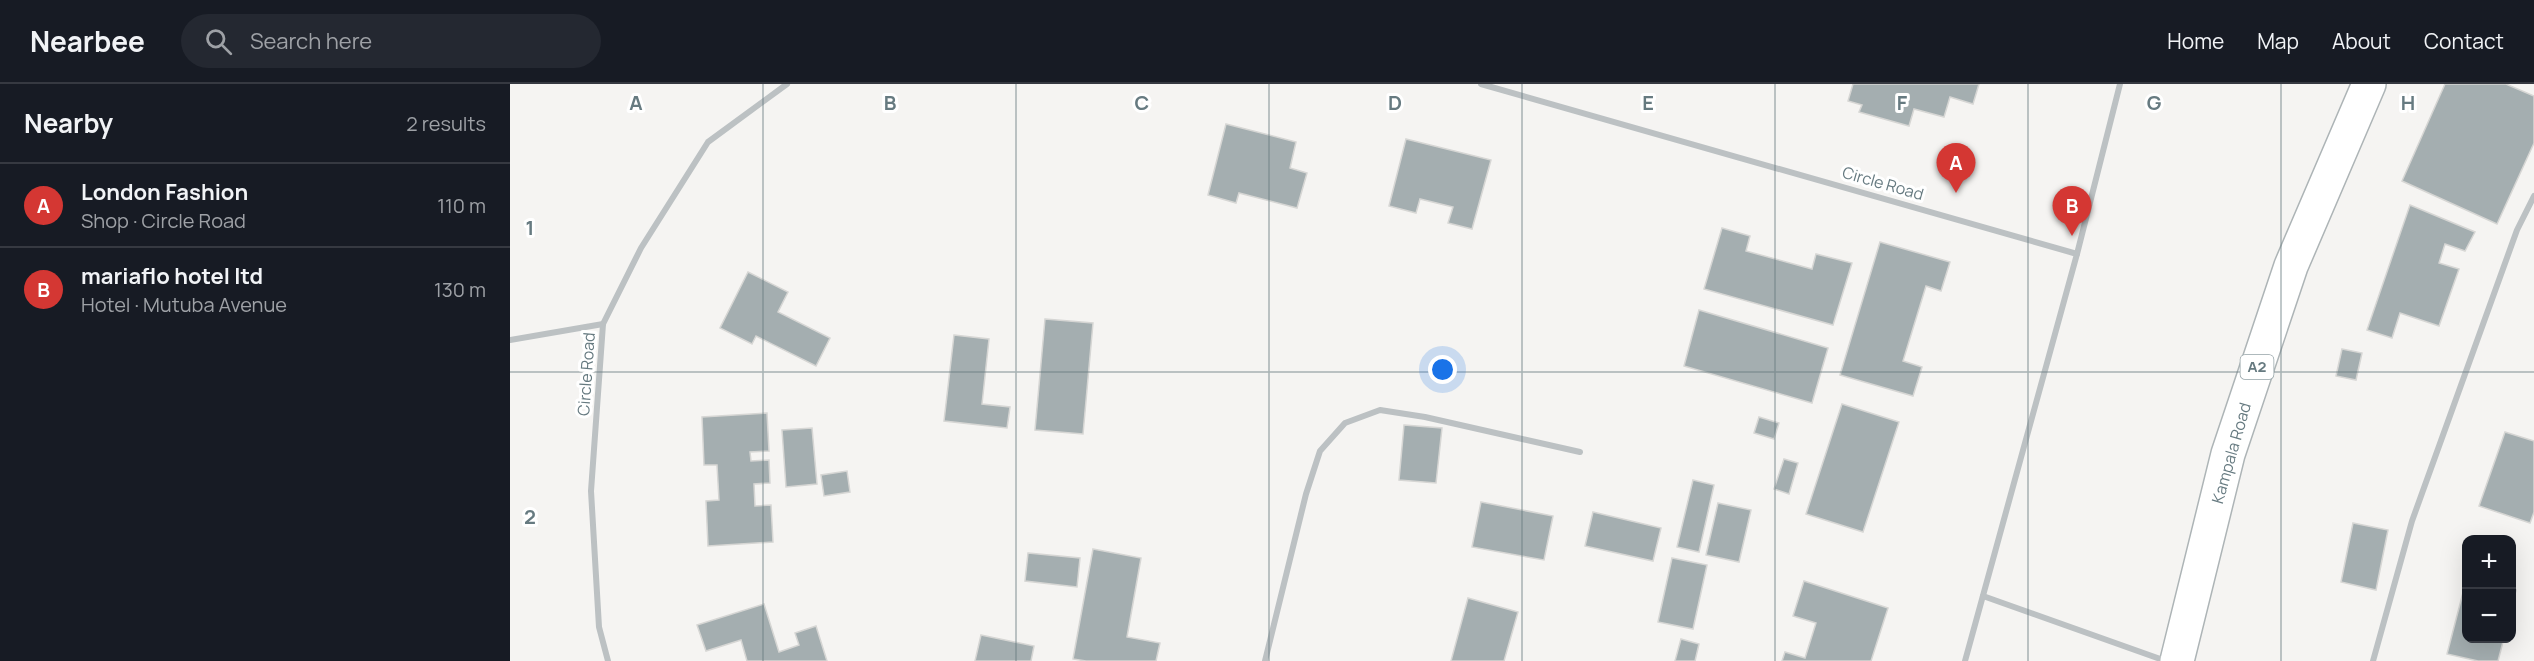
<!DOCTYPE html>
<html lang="en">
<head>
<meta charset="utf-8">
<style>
	:root { --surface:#171b24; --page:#242831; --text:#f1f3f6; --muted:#9ea1a6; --line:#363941; --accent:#d43733 }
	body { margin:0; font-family:Manrope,sans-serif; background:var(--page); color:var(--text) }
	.controls { position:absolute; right:18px; bottom:18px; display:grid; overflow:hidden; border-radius:12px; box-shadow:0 6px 24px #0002 }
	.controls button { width:54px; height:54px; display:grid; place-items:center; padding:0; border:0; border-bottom:2px solid var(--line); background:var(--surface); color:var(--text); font:30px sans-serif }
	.you { position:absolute; left:933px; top:286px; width:21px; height:21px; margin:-15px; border:4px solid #fff; border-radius:50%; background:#1a73e8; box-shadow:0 0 0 9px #1a73e833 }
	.badge { display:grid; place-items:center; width:39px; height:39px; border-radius:50%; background:var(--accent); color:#fff; font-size:20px; font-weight:700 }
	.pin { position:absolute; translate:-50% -50px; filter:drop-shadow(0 2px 3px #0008) }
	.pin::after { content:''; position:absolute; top:32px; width:21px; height:18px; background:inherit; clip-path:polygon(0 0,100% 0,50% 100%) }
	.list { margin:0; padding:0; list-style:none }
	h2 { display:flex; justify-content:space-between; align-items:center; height:78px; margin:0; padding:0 24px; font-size:26px }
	h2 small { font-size:20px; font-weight:400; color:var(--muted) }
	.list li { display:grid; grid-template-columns:39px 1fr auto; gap:18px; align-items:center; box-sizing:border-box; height:84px; padding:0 24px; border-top:2px solid var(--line) }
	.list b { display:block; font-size:22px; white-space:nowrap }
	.list p { margin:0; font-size:20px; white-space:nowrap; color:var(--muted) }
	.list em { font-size:20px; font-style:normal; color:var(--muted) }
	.icon { flex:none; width:33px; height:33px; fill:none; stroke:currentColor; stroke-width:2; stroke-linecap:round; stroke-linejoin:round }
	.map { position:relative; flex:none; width:2024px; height:577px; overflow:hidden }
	header { display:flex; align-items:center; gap:36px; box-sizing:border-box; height:84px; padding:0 30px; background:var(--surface); border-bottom:2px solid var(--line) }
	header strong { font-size:28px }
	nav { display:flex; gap:33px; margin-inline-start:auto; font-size:21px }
	.search { width:420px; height:54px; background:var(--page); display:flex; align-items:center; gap:15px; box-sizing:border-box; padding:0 21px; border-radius:33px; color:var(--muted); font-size:22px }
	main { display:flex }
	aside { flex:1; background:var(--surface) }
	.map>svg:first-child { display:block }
</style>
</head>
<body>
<header>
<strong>Nearbee</strong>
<div class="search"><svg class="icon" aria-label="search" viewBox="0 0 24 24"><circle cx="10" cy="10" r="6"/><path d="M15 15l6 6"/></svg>Search here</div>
<nav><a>Home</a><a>Map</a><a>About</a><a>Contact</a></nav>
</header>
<main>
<aside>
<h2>Nearby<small>2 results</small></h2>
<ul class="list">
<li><span class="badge">A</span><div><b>London Fashion</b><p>Shop · Circle Road</p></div><em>110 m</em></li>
<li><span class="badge">B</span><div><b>mariaflo hotel ltd</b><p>Hotel · Mutuba Avenue</p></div><em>130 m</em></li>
</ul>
</aside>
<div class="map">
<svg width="2024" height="577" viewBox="0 0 2024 577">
	<rect width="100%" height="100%" fill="#f5f4f2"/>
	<g fill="#a4aeb0" stroke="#d6d6d4" stroke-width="1.5">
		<polygon points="1343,0 1469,0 1463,20 1440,13 1434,33 1404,25 1399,42 1349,28 1352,21 1338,17"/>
		<polygon points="1935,0 1996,0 2024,12 2024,59 1987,140 1892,97"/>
		<polygon points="716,40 786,58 780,84 797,89 787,124 729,109 726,119 698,111"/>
		<polygon points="896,55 981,76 962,145 938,139 943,123 910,115 906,129 879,122"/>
		<polygon points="1900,121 1965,148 1955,167 1935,160 1929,179 1949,185 1929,242 1890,229 1882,254 1857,246"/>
		<polygon points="1212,144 1240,152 1236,167 1302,185 1306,170 1342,179 1323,241 1194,205"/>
		<polygon points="1370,158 1440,178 1431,207 1416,202 1393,277 1412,283 1403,312 1330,291"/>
		<polygon points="238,188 278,208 268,228 320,254 306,282 246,252 242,260 210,244"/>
		<polygon points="1189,226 1318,264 1302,319 1174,282"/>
		<polygon points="535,235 583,239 573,350 525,346"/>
		<polygon points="444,251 479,255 472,320 500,323 497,344 434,337"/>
		<polygon points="1832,265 1852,269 1846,296 1826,292"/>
		<polygon points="1332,320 1389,338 1353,448 1296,430"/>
		<polygon points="257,329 259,367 240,368 241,377 259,376 260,399 244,400 245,422 261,421 263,458 198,462 196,417 209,416 207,381 194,381 192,333"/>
		<polygon points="1249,333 1269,339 1264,355 1244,349"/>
		<polygon points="894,341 932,344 926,399 889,396"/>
		<polygon points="302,344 307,400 276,403 272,346"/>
		<polygon points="1995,348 2024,357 2024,428 2020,439 1969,422"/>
		<polygon points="1274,375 1288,379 1279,410 1264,405"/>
		<polygon points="337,387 340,408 314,412 311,391"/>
		<polygon points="1183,396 1204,401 1189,468 1167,463"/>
		<polygon points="971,418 1043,432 1034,476 962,463"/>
		<polygon points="1208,419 1241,426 1229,478 1196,471"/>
		<polygon points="1083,428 1151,444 1143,477 1075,462"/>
		<polygon points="1843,439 1878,446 1866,506 1831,498"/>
		<polygon points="583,465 631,474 617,553 650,559 646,577 576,577 563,575"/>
		<polygon points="518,469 570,474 567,503 515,497"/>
		<polygon points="1162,474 1197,481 1183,545 1148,538"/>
		<polygon points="1294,497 1378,524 1361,577 1272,577 1275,568 1295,574 1306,539 1283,532"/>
		<polygon points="1956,497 1956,554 1994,554 1988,577 1968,577 1937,570"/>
		<polygon points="2002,504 2006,506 2002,524"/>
		<polygon points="958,514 1008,528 994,577 941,577"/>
		<polygon points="254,520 269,568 289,561 285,549 306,542 317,577 237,577 231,556 196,567 187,541"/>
		<polygon points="471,551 524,562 521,577 465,577"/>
		<polygon points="1171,555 1189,560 1185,577 1165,577"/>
	</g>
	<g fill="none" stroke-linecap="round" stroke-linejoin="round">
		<g stroke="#adb4b6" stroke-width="36">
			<polyline id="primary" points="1667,577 1718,370 1781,182 1859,0"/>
		</g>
		<g stroke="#bcc1c3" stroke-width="6">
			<polyline points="971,0 1567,170 1455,577"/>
			<polyline points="1567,170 1610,0"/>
			<polyline points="0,256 93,240"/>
			<polyline points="1473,512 1656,577"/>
			<polyline points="98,577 89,543 81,407 93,240 131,164 198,58 277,0"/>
			<polyline points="755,577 796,410 810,367 835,339 870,326 915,333 1070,368"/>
			<polyline points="1863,577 1902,437 2007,146 2024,112"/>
		</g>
		<use href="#primary" stroke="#fff" stroke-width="33"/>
	</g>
	<path fill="none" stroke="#667a80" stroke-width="1.5" stroke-opacity="0.55" d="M253,0V577M506,0V577M759,0V577M1012,0V577M1265,0V577M1518,0V577M1771,0V577M0,288H2024"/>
	<g text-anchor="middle" stroke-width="6" stroke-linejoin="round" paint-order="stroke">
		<rect fill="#fff" stroke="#94a2a6" stroke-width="1.5" x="1730.5" y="271" width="33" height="24" rx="4.5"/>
		<g font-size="15" font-weight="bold" fill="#667a80">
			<text x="1747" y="288">A2</text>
		</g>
		<g font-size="16" fill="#667a80" stroke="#fff">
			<text transform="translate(1373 99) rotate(16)" y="6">Circle Road</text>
			<text transform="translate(76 290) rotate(-86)" y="6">Circle Road</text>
			<text transform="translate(1721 369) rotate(-74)" y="6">Kampala Road</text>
		</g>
	</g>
	<g font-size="20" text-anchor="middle" font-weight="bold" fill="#667a80" stroke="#fff" stroke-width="6" stroke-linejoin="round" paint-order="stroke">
		<text x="126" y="26">A</text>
		<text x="380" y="26">B</text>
		<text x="632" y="26">C</text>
		<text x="885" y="26">D</text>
		<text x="1138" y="26">E</text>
		<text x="1392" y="26">F</text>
		<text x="1644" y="26">G</text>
		<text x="1898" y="26">H</text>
		<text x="20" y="151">1</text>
		<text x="20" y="440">2</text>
	</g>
</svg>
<div class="controls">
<button>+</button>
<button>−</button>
</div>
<div class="you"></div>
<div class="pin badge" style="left:1446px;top:109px">A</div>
<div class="pin badge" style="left:1562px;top:152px">B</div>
</div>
</main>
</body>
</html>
